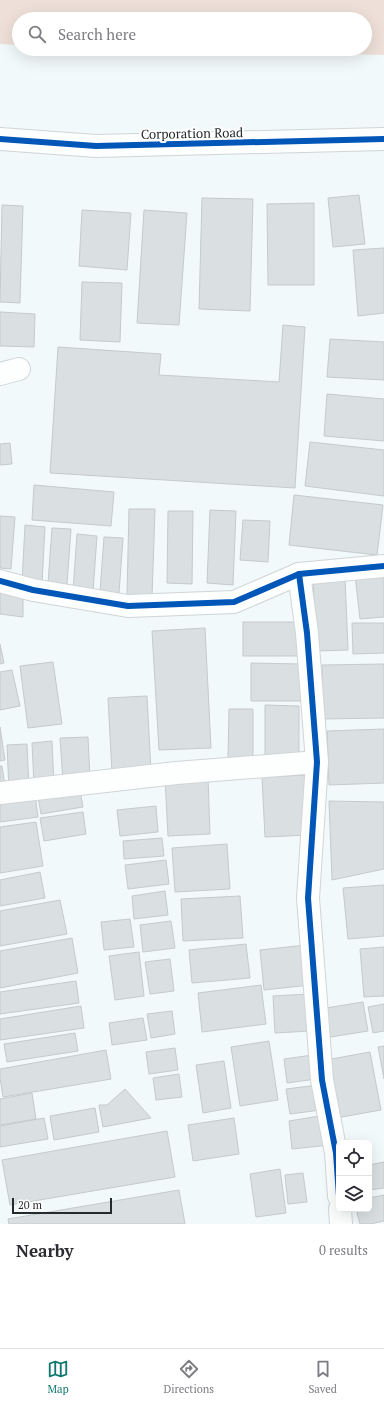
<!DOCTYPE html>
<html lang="en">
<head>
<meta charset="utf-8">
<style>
	:root { --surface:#fff; --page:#f7f7f7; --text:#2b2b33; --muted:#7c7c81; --line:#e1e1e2; --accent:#0f766e }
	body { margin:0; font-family:"PT Serif",serif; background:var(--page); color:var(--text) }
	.controls { position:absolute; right:12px; bottom:12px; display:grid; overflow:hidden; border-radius:6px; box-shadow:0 4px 16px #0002 }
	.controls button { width:36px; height:36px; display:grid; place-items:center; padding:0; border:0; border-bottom:1px solid var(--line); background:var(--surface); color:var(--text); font:20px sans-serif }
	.scale { position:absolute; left:12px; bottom:10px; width:100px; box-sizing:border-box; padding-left:4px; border:2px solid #252a2b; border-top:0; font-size:11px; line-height:14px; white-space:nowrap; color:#252a2b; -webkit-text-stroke:3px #fff; paint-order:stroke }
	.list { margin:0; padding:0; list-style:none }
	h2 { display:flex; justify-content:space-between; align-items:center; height:52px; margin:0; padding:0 16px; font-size:17px }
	h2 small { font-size:13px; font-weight:400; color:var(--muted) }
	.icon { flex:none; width:22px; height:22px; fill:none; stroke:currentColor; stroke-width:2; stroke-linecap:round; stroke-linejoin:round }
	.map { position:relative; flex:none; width:384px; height:1224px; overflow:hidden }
	.search { position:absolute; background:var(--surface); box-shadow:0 4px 16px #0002; left:12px; right:12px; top:12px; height:44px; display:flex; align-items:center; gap:10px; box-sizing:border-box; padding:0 14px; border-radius:22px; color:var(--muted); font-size:15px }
	.sheet { height:124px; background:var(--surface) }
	nav { display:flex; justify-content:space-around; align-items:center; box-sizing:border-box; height:56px; border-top:1px solid var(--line); background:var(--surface); font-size:11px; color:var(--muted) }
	nav a { display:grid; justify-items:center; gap:2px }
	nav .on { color:var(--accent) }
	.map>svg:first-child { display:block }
</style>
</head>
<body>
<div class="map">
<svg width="384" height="1224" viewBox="0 0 384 1224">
	<rect width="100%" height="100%" fill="#f2f9fb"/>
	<polygon fill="#eee0d9" points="0,0 384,0 384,55 167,49 365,49 365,19 19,19 19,45 0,44"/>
	<g fill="#dadfe1" stroke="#c5cacc">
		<polygon points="359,195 365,244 333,247 328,198"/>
		<polygon points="202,198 253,199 250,311 199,309"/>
		<polygon points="314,203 314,285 268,285 267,204"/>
		<polygon points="2,205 23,206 20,303 0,302"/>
		<polygon points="82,210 131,213 127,270 79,266"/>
		<polygon points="144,210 187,213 179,325 137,323"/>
		<polygon points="384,248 384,313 358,316 353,250"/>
		<polygon points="82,282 122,283 120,342 80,340"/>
		<polygon points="0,312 35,314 34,347 0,346"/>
		<polygon points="283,325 305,327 295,488 50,473 58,347 161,354 159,375 279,382"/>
		<polygon points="330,339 384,342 384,380 327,377"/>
		<polygon points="327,394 384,399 384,441 324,436"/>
		<polygon points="310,442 384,450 384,496 305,486"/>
		<polygon points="10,443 12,464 0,465 0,444"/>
		<polygon points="34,485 114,492 111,526 32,520"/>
		<polygon points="294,495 383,505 377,555 289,545"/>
		<polygon points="129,509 155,509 152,597 127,596"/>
		<polygon points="210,510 236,511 233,585 207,583"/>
		<polygon points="168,511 193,511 192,584 167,583"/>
		<polygon points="0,516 15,517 11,569 0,568"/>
		<polygon points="243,520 270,521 268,562 240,560"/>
		<polygon points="25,525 45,527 42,584 22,582"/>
		<polygon points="52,528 71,529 67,584 48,583"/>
		<polygon points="77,534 97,536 93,592 73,591"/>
		<polygon points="104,537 123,538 119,593 100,592"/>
		<polygon points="384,573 384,617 360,619 355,575"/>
		<polygon points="345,577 348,650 316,651 313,578"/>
		<polygon points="0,589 23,597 23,617 0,614"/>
		<rect x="243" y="622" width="55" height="34"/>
		<polygon points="352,623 384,623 384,653 353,654"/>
		<polygon points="205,628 211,748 159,750 152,631"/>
		<polygon points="0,644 4,663 0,664"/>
		<polygon points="53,662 62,724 28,728 20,666"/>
		<polygon points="251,663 302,664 301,701 251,701"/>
		<polygon points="384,664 384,718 323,719 322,665"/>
		<polygon points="12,670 20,706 0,710 0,672"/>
		<polygon points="147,696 151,771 112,773 108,698"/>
		<polygon points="265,705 299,706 299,759 265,759"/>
		<polygon points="229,709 253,709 253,758 228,759"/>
		<polygon points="0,727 5,760 0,761"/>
		<polygon points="384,729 384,783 329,785 327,731"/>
		<polygon points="88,737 90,779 63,781 60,738"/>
		<polygon points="52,741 54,785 34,786 32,743"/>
		<polygon points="27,744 29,788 9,789 7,745"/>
		<polygon points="0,766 2,766 5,786 0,787"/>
		<polygon points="306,775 309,835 265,837 262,777"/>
		<polygon points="208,777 210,834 168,836 165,778"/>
		<polygon points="80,791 83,807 41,814 38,797"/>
		<polygon points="35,795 38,817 0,822 0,799"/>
		<polygon points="329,801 384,802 384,869 332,880"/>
		<polygon points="156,806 158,832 120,836 117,810"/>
		<polygon points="83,812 86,834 44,841 40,818"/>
		<polygon points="36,822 43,866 0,873 0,827"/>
		<polygon points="162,838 164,856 124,859 123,841"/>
		<polygon points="227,844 230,889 175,892 172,848"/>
		<polygon points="166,860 169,884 128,889 125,865"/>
		<polygon points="40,872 45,898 0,906 0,880"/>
		<polygon points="384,885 384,936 348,939 343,888"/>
		<polygon points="165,891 168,915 134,919 132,896"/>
		<polygon points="240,896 243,938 183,941 181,899"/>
		<polygon points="60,900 67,934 0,946 0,911"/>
		<polygon points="130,919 134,947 104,950 101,922"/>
		<polygon points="171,921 175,948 143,952 140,925"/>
		<polygon points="72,938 78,973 0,988 0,951"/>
		<polygon points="246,944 250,978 192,983 189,950"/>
		<polygon points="306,945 310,985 264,990 260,950"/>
		<polygon points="384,947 384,996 364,997 360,949"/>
		<polygon points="139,952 144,996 115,1000 109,956"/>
		<polygon points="170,959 174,991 150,994 145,962"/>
		<polygon points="76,981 79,1003 0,1014 0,992"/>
		<polygon points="261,985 266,1024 202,1032 198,993"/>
		<polygon points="308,994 310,1031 275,1033 273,996"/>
		<polygon points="363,1002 368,1031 324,1038 320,1009"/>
		<polygon points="384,1004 384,1031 373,1033 368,1007"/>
		<polygon points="81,1006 84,1028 0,1040 0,1019"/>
		<polygon points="172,1011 175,1034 151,1038 147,1014"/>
		<polygon points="143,1018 147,1040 112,1045 109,1023"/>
		<polygon points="75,1033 78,1051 7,1062 4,1044"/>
		<polygon points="269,1041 278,1100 240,1106 231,1047"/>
		<polygon points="384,1046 384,1079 378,1047"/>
		<polygon points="175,1048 178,1070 149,1074 146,1052"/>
		<polygon points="106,1050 111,1079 3,1097 0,1078 0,1069"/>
		<polygon points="370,1052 381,1110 336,1118 326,1060"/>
		<polygon points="313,1055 316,1079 287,1083 284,1059"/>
		<polygon points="224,1061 231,1108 203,1113 196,1065"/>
		<polygon points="179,1074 182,1097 156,1100 153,1078"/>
		<polygon points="318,1085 321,1110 290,1114 286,1089"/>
		<polygon points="125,1089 151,1118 103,1127 99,1105 107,1105"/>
		<polygon points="32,1093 36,1119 0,1125 0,1099"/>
		<polygon points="95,1108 99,1132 54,1140 50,1116"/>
		<polygon points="326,1115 330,1145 292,1149 289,1121"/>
		<polygon points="44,1118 48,1139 0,1147 0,1126"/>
		<polygon points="234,1118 239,1154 193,1161 188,1125"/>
		<polygon points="167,1131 175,1177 10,1205 2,1160"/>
		<polygon points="384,1162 384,1188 369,1190 369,1165"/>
		<polygon points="280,1169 286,1213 256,1217 250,1174"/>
		<polygon points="303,1173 307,1202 288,1204 285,1175"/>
		<polygon points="179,1190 185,1224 9,1224 8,1219"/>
		<polygon points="384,1195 384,1221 370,1224 360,1224 356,1209 369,1209 369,1198"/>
	</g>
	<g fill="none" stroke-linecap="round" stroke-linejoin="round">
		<g stroke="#d0d5d7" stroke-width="24">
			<g id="minor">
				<polyline points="0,374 19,369"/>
				<polyline points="299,574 307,633 317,762 308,898 322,1080 336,1153 339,1196"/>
				<polyline points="0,581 33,590 128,606 234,602 299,574 384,566"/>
				<polyline points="0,793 176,773 317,762"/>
				<polyline points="340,1209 341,1224"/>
			</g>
		</g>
		<g stroke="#d0d5d7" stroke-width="24">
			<polyline id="tertiary" points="0,139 96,146 384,139"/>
		</g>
		<use href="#minor" stroke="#fdfefe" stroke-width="22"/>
		<use href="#tertiary" stroke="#fdfefe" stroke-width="22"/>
		<g stroke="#fff" stroke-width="8">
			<g id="cycleway">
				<polyline points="0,139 96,146 384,139"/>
				<polyline points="299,574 307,633 317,762 308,898 322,1080 336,1153 339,1196"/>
				<polyline points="0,581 33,590 128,606 234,602 299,574 384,566"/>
			</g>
		</g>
		<use href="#cycleway" stroke="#0057b8" stroke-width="6"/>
	</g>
	<g text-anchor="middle" stroke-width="4" stroke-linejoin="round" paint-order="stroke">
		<g font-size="13" fill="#252a2b" stroke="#fff">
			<text transform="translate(192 133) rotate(-1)" y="5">Corporation Road</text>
		</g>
	</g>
</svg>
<div class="controls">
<button><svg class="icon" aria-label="locate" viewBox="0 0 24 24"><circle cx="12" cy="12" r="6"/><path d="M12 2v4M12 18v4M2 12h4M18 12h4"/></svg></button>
<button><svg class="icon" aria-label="layers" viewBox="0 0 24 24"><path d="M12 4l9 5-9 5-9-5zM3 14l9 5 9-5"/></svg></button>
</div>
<div class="scale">20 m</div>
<div class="search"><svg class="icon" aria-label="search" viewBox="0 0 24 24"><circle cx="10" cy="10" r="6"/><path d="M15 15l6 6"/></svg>Search here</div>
</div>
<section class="sheet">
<h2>Nearby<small>0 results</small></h2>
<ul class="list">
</ul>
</section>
<nav>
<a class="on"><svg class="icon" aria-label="map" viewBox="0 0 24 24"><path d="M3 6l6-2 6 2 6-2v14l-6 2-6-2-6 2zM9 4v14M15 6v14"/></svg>Map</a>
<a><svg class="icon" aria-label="directions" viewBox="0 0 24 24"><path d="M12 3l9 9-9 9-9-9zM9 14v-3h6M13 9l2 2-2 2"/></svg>Directions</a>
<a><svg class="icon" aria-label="saved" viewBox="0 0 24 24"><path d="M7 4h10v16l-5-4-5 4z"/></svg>Saved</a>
</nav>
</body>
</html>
